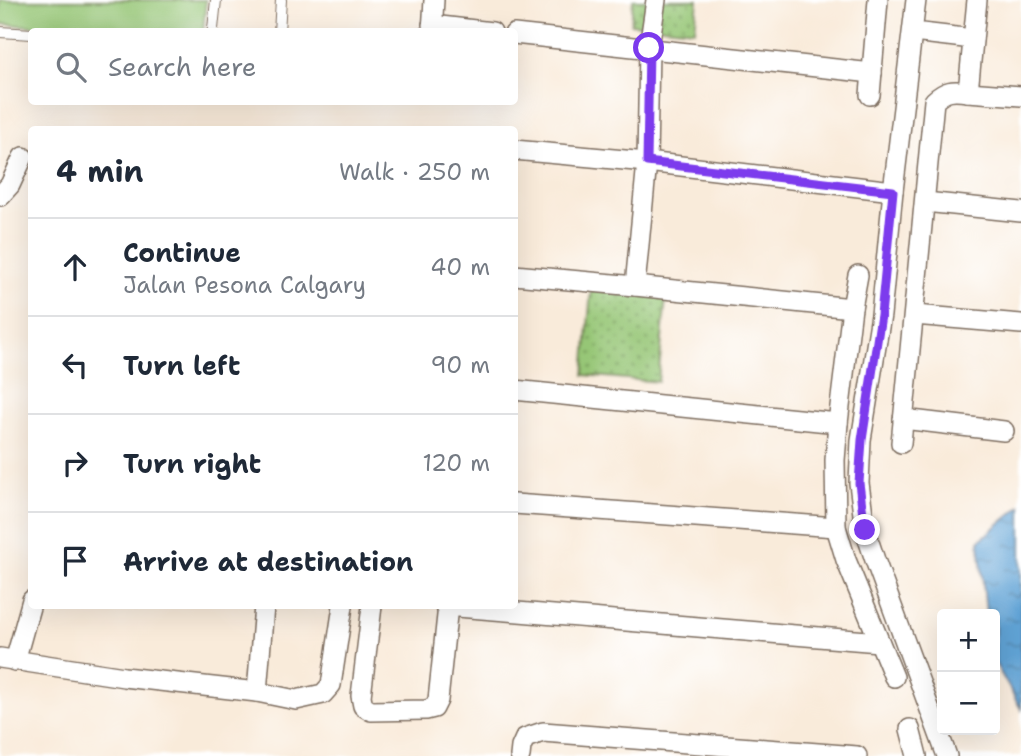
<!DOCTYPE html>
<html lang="en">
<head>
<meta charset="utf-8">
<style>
	:root { --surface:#fff; --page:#f6f6f7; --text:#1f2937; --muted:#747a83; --line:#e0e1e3 }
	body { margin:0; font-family:"Shantell Sans",sans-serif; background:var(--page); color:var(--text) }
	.controls { position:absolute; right:21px; bottom:21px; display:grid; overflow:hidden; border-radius:7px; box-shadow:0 7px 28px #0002 }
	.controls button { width:63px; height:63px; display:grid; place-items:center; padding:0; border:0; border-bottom:2px solid var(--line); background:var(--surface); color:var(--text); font:35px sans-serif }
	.stop { position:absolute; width:21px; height:21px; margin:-16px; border:5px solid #7c3aed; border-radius:50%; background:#fff }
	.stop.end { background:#7c3aed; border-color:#fff; box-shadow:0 2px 7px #0008 }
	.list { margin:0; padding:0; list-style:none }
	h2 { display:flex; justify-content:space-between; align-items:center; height:91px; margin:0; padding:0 28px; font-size:30px }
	h2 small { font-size:23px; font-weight:400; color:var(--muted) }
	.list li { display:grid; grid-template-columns:46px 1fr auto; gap:21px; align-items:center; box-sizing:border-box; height:98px; padding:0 28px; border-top:2px solid var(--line) }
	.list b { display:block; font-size:26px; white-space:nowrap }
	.list p { margin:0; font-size:23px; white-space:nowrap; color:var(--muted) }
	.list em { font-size:23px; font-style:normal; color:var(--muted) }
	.icon { flex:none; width:38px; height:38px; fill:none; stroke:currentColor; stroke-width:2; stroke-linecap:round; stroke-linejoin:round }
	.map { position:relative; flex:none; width:1021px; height:756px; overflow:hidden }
	.search { position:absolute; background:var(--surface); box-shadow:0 7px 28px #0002; left:28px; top:28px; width:490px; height:77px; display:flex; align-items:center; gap:18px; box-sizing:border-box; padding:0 24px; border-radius:7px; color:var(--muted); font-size:26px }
	.panel { position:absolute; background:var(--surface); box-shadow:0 7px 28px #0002; left:28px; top:126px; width:490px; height:483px; border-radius:7px }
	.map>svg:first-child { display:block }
</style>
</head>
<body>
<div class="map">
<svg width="1021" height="756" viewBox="0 0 1021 756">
	<defs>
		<pattern id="park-dots" width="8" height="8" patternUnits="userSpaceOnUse" patternTransform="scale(1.75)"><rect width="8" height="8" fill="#96c676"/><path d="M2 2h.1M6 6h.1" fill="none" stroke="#7ca160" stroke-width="1.8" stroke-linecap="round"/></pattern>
		<pattern id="water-ripples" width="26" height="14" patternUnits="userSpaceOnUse" patternTransform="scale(1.75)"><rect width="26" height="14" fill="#61a3d5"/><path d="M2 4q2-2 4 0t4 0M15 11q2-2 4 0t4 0" fill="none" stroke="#5185ac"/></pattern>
	</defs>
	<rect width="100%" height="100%" fill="#fff"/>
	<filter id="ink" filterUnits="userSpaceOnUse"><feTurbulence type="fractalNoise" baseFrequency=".0143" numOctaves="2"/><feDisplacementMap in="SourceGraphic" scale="14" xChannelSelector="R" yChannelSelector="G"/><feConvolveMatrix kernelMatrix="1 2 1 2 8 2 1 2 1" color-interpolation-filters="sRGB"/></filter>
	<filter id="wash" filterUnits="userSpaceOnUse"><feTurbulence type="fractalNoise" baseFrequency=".00686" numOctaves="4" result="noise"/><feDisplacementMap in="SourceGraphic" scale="28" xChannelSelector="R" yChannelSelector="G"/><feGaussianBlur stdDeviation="1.57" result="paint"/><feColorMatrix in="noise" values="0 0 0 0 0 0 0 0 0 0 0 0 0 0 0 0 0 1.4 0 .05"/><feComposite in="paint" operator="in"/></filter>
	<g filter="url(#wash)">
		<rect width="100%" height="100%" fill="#f9ebda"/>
		<polygon fill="#96c676" stroke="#68784a" stroke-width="2" points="0,0 206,0 203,32 104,31 0,24"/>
		<g fill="url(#park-dots)" stroke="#68784a" stroke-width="2">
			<polygon points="633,0 698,0 695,30 631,24"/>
			<polygon points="591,290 666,297 658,382 584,375"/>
		</g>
		<polygon fill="url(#water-ripples)" stroke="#4e667a" stroke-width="2" points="1021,506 1021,709 995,663 995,614 986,614 979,541"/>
	</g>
	<g filter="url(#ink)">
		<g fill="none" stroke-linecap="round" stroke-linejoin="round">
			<g stroke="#7e6e60" stroke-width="12">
				<g id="service">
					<polyline points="0,32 32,34"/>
					<polyline points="212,32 213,29 216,0"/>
					<polyline points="279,32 281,0"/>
				</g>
			</g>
			<g stroke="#7e6e60" stroke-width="22">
				<g id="minor">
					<polyline points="916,0 893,191 881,315 861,440 859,483 865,530 875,560 947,756"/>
					<polyline points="432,25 492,32"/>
					<polyline points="432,32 434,0"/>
					<polyline points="913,32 973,39"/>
					<polyline points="514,34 872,73"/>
					<polyline points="968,92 1021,96"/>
					<polyline points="870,95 878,0"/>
					<polyline points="514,150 647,162 893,191"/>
					<polyline points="0,196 10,185 23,157"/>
					<polyline points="925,202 1021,212"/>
					<polyline points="514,275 635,286 852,308"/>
					<polyline points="858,275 852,308 838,423 835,460 836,527 846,560 894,677"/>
					<polyline points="635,286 647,162 649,48 656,0"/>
					<polyline points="914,315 1021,324"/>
					<polyline points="514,390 838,423"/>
					<polyline points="903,419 1004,431"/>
					<path d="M901,443L934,101C946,90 952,90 968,92L977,0"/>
					<polyline points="514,504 836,527"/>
					<polyline points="372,606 361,696 363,706 371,711 426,710 434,708 438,700 448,606"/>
					<polyline points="445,606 879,642"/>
					<polyline points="0,658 124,677 257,692 296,700 323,694 331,685 343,606"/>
					<polyline points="15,661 32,600"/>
					<polyline points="257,692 264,606"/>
					<polyline points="910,729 917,756"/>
					<polyline points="520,756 521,747 525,738 543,732 857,756"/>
				</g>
			</g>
			<use href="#service" stroke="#fff" stroke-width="10"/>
			<use href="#minor" stroke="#fff" stroke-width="19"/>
		</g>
	</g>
	<g fill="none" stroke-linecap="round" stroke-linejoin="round" filter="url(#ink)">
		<polyline stroke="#7c3aed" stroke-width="9" points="649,48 647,162 893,191 881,315 862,440 859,483 865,530"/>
	</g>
</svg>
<div class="controls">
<button>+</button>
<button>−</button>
</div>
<div class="stop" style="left:649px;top:48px"></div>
<div class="stop end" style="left:865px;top:530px"></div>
<div class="search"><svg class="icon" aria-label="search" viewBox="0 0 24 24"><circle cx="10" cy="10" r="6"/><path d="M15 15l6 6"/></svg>Search here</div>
<section class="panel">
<h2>4 min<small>Walk · 250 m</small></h2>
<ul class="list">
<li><svg class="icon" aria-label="ahead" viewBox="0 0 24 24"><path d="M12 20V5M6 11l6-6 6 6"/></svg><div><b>Continue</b><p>Jalan Pesona Calgary</p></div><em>40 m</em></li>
<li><svg class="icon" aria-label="left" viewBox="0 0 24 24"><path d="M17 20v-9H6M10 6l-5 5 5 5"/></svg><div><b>Turn left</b></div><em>90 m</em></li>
<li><svg class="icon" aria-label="right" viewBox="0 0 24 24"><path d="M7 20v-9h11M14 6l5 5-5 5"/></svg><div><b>Turn right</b></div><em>120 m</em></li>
<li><svg class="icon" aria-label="arrive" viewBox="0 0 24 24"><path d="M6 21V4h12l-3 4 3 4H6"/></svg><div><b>Arrive at destination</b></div></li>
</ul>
</section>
</div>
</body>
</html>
